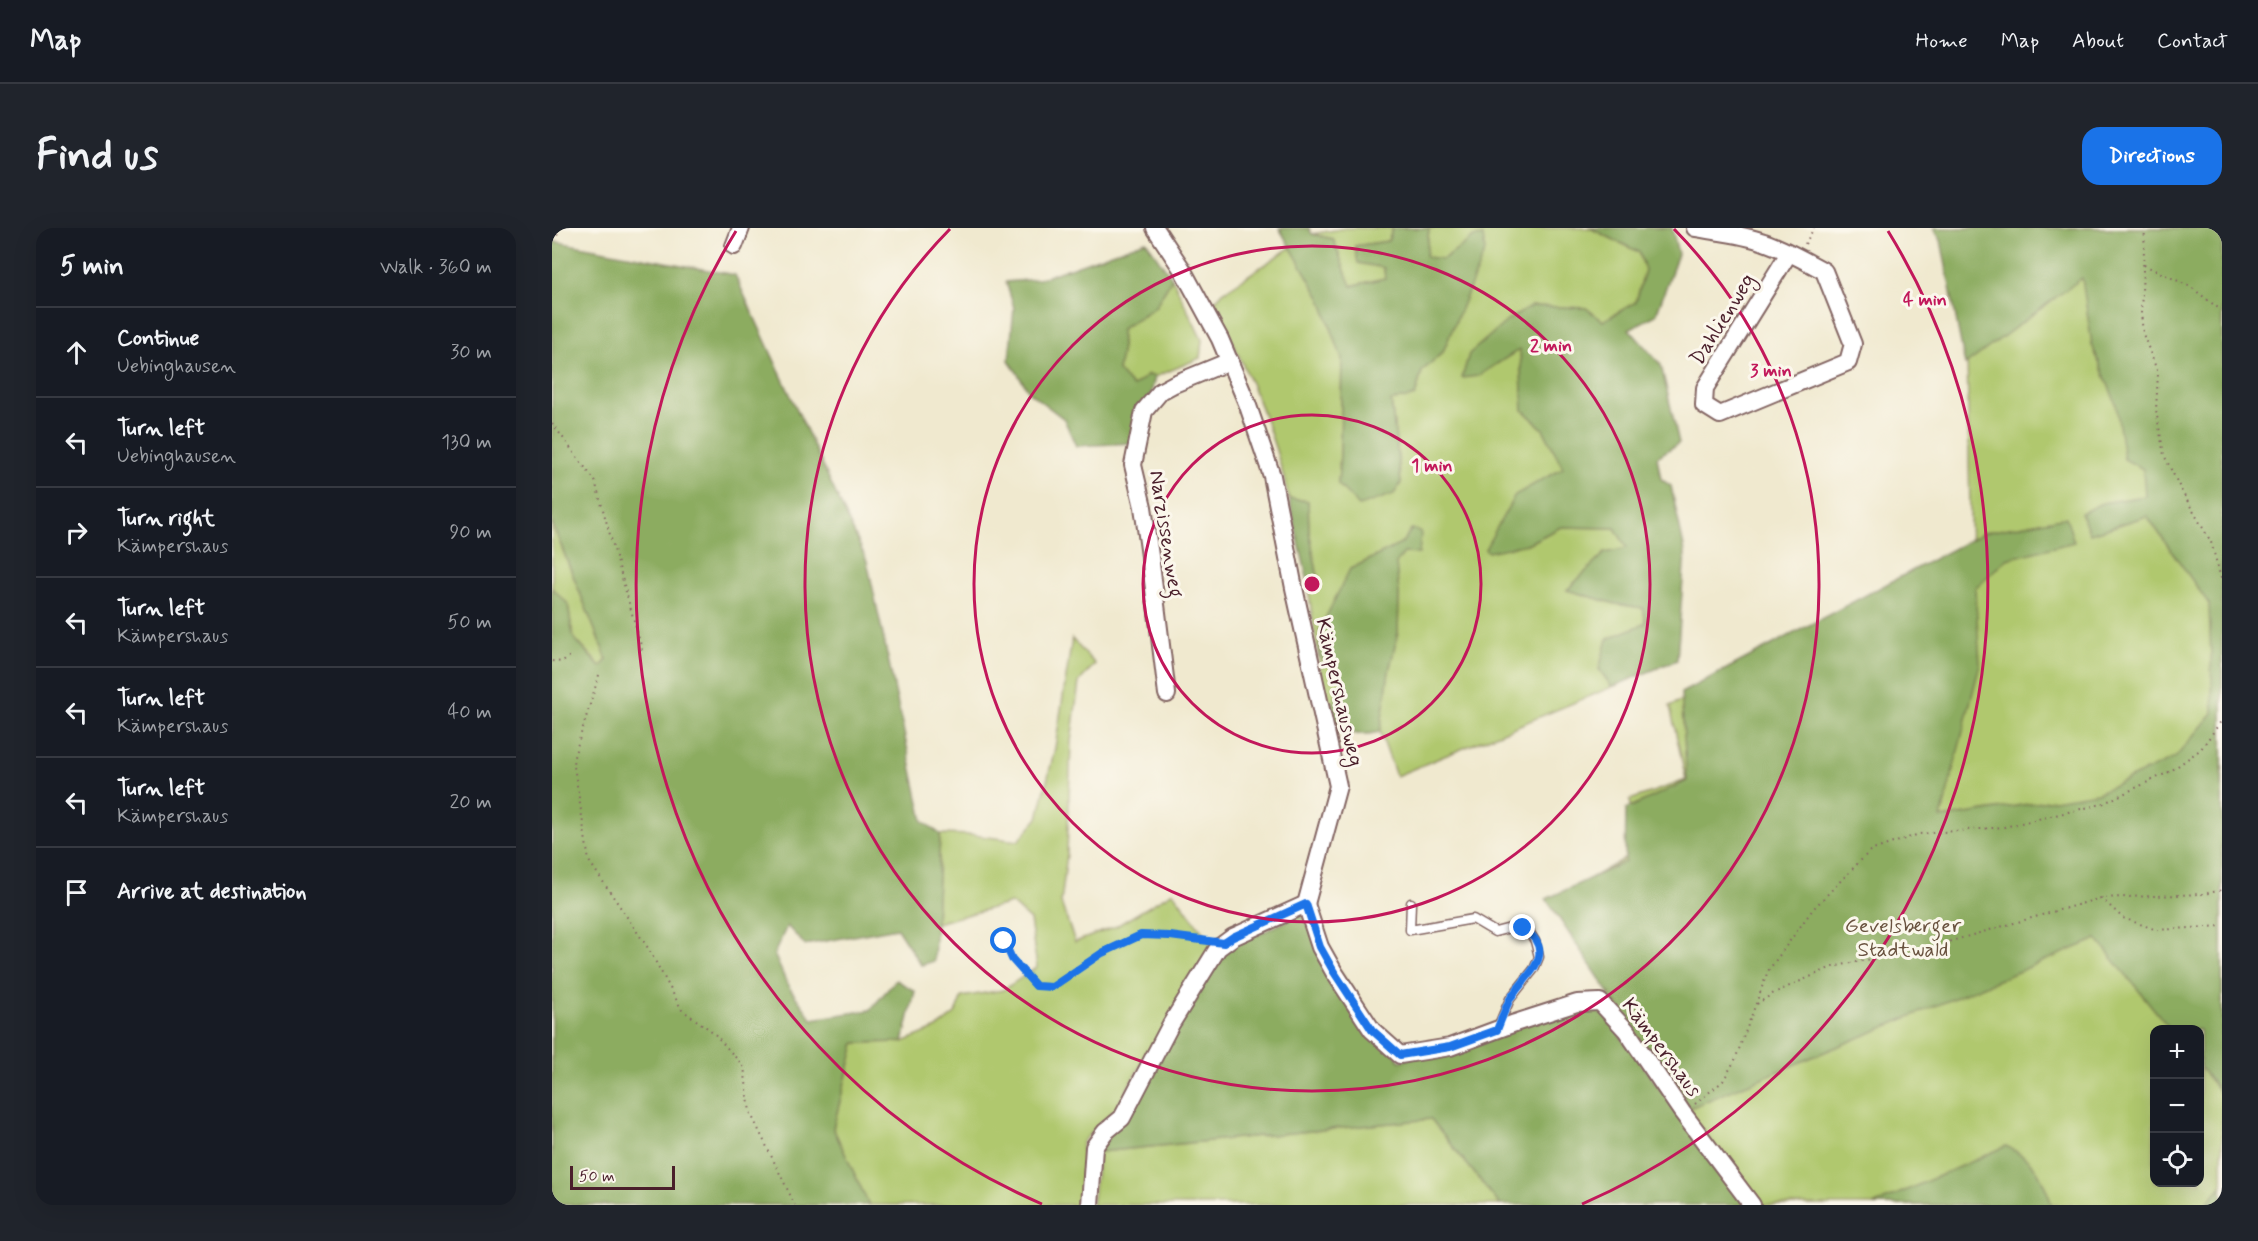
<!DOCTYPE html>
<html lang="en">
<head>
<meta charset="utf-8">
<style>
	:root { --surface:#171b24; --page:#20242c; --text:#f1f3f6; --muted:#9ea1a6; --line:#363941; --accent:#1a73e8 }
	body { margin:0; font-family:Mynerve,sans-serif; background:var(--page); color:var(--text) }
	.controls { position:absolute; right:18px; bottom:18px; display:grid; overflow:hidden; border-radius:12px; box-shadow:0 6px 24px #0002 }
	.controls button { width:54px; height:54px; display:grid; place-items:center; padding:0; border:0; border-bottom:2px solid var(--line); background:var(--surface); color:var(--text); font:30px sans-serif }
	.scale { position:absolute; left:18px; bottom:15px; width:105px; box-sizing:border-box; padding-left:6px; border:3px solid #4a1f2b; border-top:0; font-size:16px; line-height:21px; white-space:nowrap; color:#4a1f2b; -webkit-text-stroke:4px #fbf7ec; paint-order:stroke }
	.stop { position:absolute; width:18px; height:18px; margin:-14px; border:4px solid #1a73e8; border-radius:50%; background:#fff }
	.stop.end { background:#1a73e8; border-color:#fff; box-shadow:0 2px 6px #0008 }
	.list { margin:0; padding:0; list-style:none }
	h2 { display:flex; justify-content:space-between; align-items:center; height:78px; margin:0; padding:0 24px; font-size:26px }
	h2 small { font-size:20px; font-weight:400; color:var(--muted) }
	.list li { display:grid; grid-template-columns:39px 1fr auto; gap:18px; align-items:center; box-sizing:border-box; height:90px; padding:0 24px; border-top:2px solid var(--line) }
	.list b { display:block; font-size:22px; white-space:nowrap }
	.list p { margin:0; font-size:20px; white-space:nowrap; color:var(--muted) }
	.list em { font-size:20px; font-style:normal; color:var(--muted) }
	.icon { flex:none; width:33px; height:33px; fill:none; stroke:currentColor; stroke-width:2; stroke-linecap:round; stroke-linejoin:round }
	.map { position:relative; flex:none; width:1670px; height:977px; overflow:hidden; border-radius:18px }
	header { display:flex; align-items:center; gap:36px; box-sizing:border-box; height:84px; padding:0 30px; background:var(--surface); border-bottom:2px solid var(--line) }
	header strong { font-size:28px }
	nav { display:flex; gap:33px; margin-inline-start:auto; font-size:21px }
	.intro { display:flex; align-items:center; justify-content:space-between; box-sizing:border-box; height:144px; padding:0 36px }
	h1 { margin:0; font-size:42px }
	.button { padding:15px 27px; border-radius:18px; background:var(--accent); color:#fff; font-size:21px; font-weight:700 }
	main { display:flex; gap:36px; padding:0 36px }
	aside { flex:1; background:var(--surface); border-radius:18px; box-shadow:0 6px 24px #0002 }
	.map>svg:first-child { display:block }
</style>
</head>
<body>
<header>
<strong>Map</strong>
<nav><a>Home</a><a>Map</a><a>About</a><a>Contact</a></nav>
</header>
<div class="intro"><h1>Find us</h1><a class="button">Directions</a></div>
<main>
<aside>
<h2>5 min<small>Walk · 360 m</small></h2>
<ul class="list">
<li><svg class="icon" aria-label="ahead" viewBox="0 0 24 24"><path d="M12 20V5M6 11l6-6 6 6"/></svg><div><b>Continue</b><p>Uebinghausen</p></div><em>30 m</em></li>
<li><svg class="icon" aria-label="left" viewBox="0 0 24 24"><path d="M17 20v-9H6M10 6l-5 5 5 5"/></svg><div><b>Turn left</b><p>Uebinghausen</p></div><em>130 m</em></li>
<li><svg class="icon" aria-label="right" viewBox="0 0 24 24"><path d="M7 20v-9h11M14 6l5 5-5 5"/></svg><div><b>Turn right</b><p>Kämpershaus</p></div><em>90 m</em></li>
<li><svg class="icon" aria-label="left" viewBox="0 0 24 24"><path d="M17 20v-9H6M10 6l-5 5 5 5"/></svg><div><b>Turn left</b><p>Kämpershaus</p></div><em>50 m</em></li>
<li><svg class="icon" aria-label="left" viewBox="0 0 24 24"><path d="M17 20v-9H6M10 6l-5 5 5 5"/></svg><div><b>Turn left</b><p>Kämpershaus</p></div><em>40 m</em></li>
<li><svg class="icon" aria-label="left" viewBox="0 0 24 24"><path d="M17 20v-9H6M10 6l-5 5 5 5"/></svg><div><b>Turn left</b><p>Kämpershaus</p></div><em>20 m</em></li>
<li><svg class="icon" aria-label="arrive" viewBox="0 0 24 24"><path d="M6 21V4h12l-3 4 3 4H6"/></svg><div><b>Arrive at destination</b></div></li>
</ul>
</aside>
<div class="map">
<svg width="1670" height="977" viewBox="0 0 1670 977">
	<rect width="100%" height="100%" fill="#fbf7ec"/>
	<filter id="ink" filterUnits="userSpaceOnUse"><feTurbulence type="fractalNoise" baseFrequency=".0167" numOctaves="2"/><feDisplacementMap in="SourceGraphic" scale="12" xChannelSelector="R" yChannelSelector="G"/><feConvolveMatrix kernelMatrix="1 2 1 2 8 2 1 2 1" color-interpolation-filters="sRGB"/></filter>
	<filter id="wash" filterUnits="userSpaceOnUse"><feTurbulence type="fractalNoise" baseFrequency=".008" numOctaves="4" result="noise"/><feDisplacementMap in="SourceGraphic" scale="24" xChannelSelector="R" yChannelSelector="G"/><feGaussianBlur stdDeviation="1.35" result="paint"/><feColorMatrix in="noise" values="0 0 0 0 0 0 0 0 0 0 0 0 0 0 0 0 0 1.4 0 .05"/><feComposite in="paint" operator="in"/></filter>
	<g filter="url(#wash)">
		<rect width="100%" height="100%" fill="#f0e9cf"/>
		<g fill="#b0c86e" stroke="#7d744c" stroke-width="1.5" fill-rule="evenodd">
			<polygon points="793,0 841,0 836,13 803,18 832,40 833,50 798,58 781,11 760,6"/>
			<path d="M877,0H1038L1087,24L1093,42L1084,74L1051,93L1034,80L980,78L926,148L968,120L971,182L991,201L1012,240L975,316L1009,299L1063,300L1076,320L1015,362L1064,376L1091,380L1095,395L1047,441L1060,459L844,548L828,504L837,443L846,405L847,366L843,334L852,325L849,316L798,341L767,428L791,451L775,490L757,366L758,363L768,360L757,303L756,273L737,271C722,201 692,137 662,74L671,64L739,19L769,71L790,131L788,226L786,256L849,255L839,172L863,168L870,143L891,124L922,9L891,31L874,29Z"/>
			<path d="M1407,0H1670V977H1205L1056,775V755L1018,662L1086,623L1078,572L1134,552L1118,478L1419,337L1415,125ZM1602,802H1648V954H1602Z"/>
			<polygon points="620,50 650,112 648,130 603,149 596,147 581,159 566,143 570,118 569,101 603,79"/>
			<polygon points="0,295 55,432 49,439 21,409 16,376 0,360"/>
			<polygon points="520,411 543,436 527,454 519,514 515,626 509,675 523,714 563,699 621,664 664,722 581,850 566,878 530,914 530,977 317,977 281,900 303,815 351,814 385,800 403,786 410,769 451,762 485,739 478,692 459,675 384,695 388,606 420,607 466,613 486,590 503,520"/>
			<polygon points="879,891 948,977 540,977 547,924"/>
		</g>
		<g fill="#8cac61" stroke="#6b6646" stroke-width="1.5">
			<polygon points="727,0 757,0 760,6 781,11 799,58 833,50 832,40 806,35 803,18 836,13 841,0 877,0 874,29 891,31 922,9 931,8 933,23 891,124 870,143 863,168 839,173 849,255 842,266 807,278 786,256 788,226 790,131 769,71"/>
			<polygon points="1038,0 1120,0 1126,26 1104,87 1077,101 1109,137 1127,215 1105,229 1109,251 1119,258 1133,324 1125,432 1060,459 1047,441 1055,411 1094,395 1091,380 1064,376 1015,362 1053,325 1075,320 1063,300 1009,299 975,316 936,324 933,321 963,267 1011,240 991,201 971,182 968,121 926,148 910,150 917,126 956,92 980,78 1034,80 1051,93 1084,74 1093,42 1087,24"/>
			<polygon points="1381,0 1670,0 1670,867 1648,839 1648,802 1618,801 1545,711 1135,881 994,671 1073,634 1074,581 1135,553 1129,465 1431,305 1514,289 1522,314 1455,331 1423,360 1428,436 1389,590 1545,565 1623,530 1661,485 1657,376 1595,288 1538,306 1529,285 1550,275 1593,268 1591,241 1572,231 1564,176 1540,117 1530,50 1413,137 1389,12"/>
			<polygon points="0,13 183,47 315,333 371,593 388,606 382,733 369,737 345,700 253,717 235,698 222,726 236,758 260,791 318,782 344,752 363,763 351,814 303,815 281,900 317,977 0,977 0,360 16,376 21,409 48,439 55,432 0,295"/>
			<polygon points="594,13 620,50 603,79 569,101 570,118 566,143 581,159 596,147 603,149 599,166 581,215 524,218 512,191 478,165 457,132 462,80 454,54 487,51"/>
			<polygon points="737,271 756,273 757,303 768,360 758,363"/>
			<path d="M860,301L869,304L867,326L852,325L844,335L847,366L846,405L837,443L828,504C802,510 795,505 775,490L791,451L767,428L768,401L798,341L849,316Z"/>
			<polygon points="749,686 848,833 975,795 1046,778 1195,977 948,977 879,891 547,924 669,724"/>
			<path d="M1454,918C1484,933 1489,946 1500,977H1321Z"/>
			<polygon points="1670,957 1670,977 1653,977"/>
		</g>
	</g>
	<g filter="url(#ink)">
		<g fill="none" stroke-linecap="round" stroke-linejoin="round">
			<g stroke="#846664" stroke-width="11">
				<polyline id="lane" points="859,675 858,702 921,691 943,704 962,699 971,700 978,705 983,713 987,729 982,741 958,771 946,799"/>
			</g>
			<g stroke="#846664" stroke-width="20">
				<g id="street">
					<polyline points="603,0 630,41 668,111 695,175 720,248 742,360 786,558 754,676"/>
					<path d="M1143,0C1165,4 1191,6 1212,14C1233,21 1253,33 1272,43L1301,116L1296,134L1168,187L1152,177L1153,160L1237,25"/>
					<polyline points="182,18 189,0"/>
					<polyline points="615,466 598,328 591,279 581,237 592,183 609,163 622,156 678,133"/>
					<polyline points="754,676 768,719 782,744 820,802 848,827 898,819 963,795 1025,775 1048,774 1074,802 1130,884 1200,977"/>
					<polyline points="538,977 542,919 553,904 570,890 619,796 666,720 681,709 754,676"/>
				</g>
			</g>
			<g stroke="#846664" stroke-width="2" stroke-dasharray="1.5 4.5" stroke-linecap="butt">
				<polyline points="1593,0 1589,84 1591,106 1606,145 1604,182 1612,227 1629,262 1659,314 1670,354"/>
				<polyline points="0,10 5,8 7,0"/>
				<polyline points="1253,16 1262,0"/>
				<polyline points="1592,37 1639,59 1670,83"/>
				<polyline points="0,195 43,253 91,425"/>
				<polyline points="0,433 11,434 20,426"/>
				<polyline points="47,447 21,532 37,633 96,720 130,782 161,804 192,839 198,884 243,977"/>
				<polyline points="1549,670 1571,690 1605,702 1670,698"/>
				<polyline points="452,713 460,731 484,758 500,759 551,725 589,707 618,708 652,712"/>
				<polyline points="1205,776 1222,765 1280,739 1382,718 1549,670 1652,666 1670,662"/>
				<polyline points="1143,876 1171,853 1183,832 1216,743 1261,681 1318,623 1367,606 1452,599 1550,576 1619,543 1649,521 1670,492"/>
			</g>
			<use href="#lane" stroke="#fff" stroke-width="8"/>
			<use href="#street" stroke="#fff" stroke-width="16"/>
		</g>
	</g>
	<g fill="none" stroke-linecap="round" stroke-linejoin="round" filter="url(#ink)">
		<path stroke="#1a73e8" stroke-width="8" d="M452,713L460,731L484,758L500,759L550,725L589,707L618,708L672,715L681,709L754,676L768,719L782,744L820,802L848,827L898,819L945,802C949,792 953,781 958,771C973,747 1008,726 971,700"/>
	</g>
	<g fill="none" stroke="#c2185b" stroke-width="3">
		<circle cx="760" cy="356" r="169"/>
		<circle cx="760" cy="356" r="338"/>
		<path d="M1122 1A507 507 0 1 1 398 1"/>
		<path d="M490 976A676 676 0 0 1 184 3M1336 3A676 676 0 0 1 1030 976"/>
	</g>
	<g text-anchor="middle" stroke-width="6" stroke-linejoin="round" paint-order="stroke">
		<g font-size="21" fill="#4a1f2b" stroke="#fbf7ec">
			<text transform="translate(1170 91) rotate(-58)" y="7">Dahlienweg</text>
			<text transform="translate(615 306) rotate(81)" y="7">Narzissenweg</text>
			<text transform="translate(788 464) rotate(77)" y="7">Kämpershausweg</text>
			<text transform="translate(1110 819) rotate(53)" y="7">Kämpershaus</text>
		</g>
		<g font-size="21" fill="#69523f" stroke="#fbf7ec">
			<text x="1351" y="704">Gevelsberger<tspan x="1351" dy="24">Stadtwald</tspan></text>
		</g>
	</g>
	<circle cx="760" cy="356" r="9" fill="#c2185b" stroke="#fbf7ec" stroke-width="3"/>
	<g font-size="18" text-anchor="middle" font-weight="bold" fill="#c2185b" stroke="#fbf7ec" stroke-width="6" stroke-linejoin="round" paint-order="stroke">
		<text x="1373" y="77">4 min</text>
		<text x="999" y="123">2 min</text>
		<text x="1219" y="148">3 min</text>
		<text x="880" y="243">1 min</text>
	</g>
</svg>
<div class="controls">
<button>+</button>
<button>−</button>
<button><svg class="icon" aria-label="locate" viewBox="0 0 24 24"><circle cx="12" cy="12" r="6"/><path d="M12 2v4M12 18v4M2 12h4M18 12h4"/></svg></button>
</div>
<div class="scale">50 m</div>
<div class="stop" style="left:452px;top:713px"></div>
<div class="stop end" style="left:971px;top:700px"></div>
</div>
</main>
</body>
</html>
